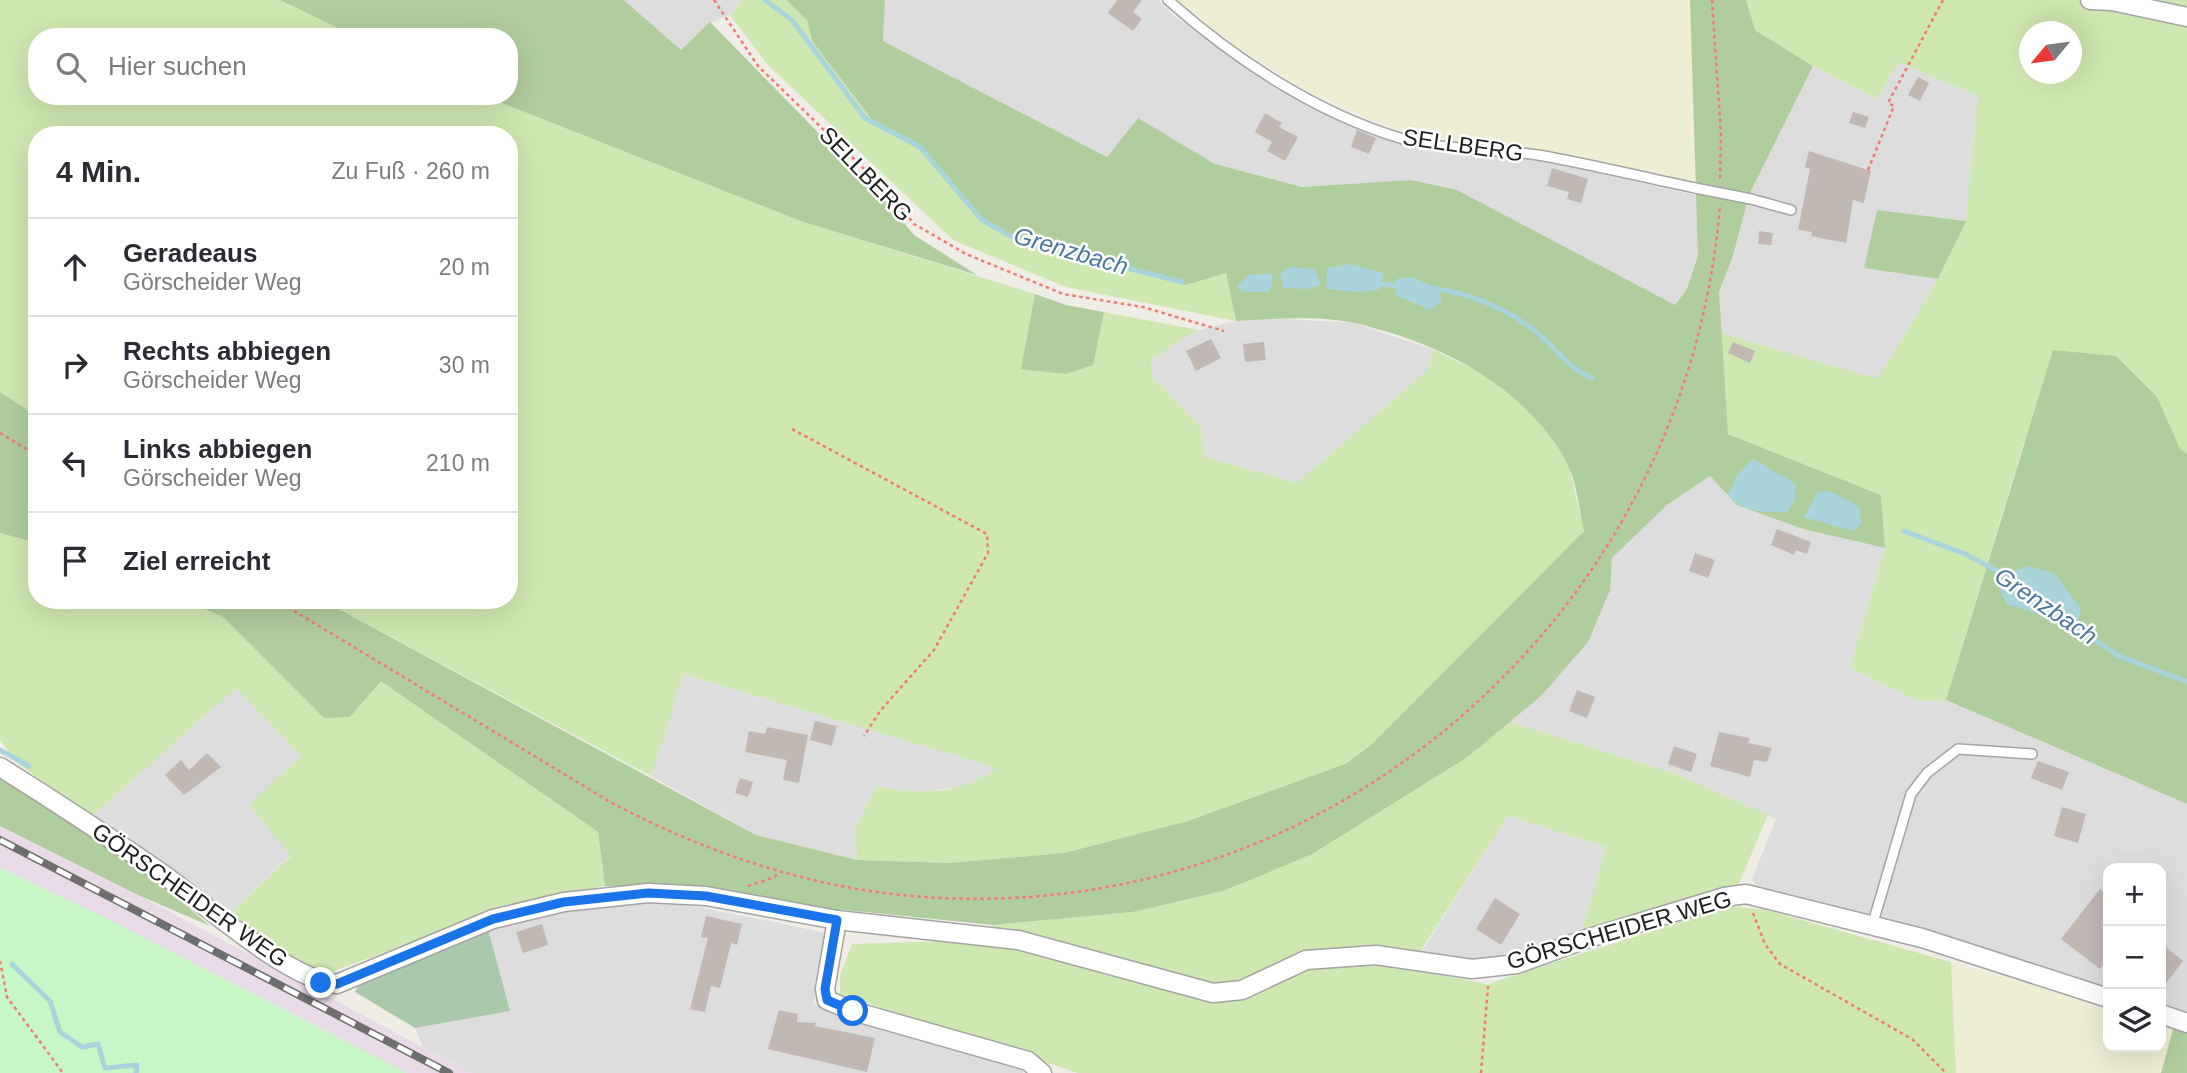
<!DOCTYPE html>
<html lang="de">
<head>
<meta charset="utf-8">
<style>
	:root { --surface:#fff; --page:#f7f7f7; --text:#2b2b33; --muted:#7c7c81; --line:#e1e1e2 }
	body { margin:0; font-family:Helvetica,sans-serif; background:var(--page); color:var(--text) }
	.controls { position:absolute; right:21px; bottom:21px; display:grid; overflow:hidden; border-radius:14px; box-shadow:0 7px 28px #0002 }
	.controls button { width:63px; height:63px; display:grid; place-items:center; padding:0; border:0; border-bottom:2px solid var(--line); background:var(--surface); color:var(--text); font:35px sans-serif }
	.compass { position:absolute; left:2019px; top:21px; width:63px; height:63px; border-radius:50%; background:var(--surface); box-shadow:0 7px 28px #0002; rotate:241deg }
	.stop { position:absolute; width:21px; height:21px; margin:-16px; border:5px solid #1a73e8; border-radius:50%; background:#fff }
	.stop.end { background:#1a73e8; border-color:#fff; box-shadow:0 2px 7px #0008 }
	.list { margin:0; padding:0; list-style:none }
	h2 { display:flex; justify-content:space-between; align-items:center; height:91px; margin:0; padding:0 28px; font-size:30px }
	h2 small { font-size:23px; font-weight:400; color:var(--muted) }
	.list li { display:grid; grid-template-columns:46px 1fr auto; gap:21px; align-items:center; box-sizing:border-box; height:98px; padding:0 28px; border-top:2px solid var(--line) }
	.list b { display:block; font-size:26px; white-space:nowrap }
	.list p { margin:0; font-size:23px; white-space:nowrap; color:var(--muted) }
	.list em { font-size:23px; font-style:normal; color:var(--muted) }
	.icon { flex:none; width:38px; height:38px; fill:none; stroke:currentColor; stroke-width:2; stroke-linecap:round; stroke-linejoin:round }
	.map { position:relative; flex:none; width:2187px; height:1073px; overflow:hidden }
	.search { position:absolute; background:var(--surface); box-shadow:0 7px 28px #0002; left:28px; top:28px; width:490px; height:77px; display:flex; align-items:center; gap:18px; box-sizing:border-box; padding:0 24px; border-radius:28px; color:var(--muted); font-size:26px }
	.panel { position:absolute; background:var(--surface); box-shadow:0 7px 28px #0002; left:28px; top:126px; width:490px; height:483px; border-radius:28px }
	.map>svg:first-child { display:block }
</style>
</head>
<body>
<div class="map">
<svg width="2187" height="1073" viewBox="0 0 2187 1073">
	<rect width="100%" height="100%" fill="#f0ede7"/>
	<g fill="#dedddd">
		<polygon points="624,0 743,0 730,15 710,23 681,50"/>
		<polygon points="885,0 1158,0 1176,18 1299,99 1427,147 1541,160 1698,196 1698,255 1687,289 1675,305 1456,190 1411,180 1302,187 1215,164 1138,118 1107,157 883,41"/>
		<polygon points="1899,62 1978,96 1966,221 1877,211 1864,268 1938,279 1878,380 1720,333 1719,292 1733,256 1749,195 1813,66 1877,99"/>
		<polygon points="1287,319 1353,323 1434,350 1428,370 1297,483 1205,457 1201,428 1152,376 1151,359 1198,330 1236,321"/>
		<polygon points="1710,476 1737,505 1803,529 1885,548 1850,668 1918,701 1946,700 2187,804 2187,1017 2161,1010 2161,868 2108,868 2108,994 1760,891 1752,879 1776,819 1676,774 1510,722 1541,696 1610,590 1612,558 1667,505"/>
		<polygon points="682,674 998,768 966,786 913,793 876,786 855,830 857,860 756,835 651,776"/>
		<polygon points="236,688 301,756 291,855 232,912 92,816"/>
		<polygon points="1508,816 1606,847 1581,934 1515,959 1469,962 1420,954"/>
		<polygon points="653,902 704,908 832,934 813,1003 1024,1067 1023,1073 471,1073 423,1047 415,1028 509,1011 488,929 565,908"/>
	</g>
	<polygon fill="#e9dae7" points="0,826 138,895 471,1073 407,1073 102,916 0,868"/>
	<g fill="#eeeed4">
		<polygon points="1175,0 1690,0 1697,183 1531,149 1449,140 1388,127 1305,89 1214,34"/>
		<polygon points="1951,962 2108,1007 2108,1047 2161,1047 2161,1022 2174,1026 2161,1073 1956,1073"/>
	</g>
	<g fill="#cfe7b0" fill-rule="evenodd">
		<path d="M0,0H280L356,37H37V96H484L803,222L1035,294L1022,369L1092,365L1104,312L1198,330L1151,359L1152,376L1201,428L1205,457L1297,483L1428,370L1434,350L1490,377L1536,416L1569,465L1584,531L1371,745L1343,765L1188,821L1064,853L949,863L857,860L855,830L876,786C920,795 959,795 997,768L683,674L651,776L322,600H509V135H37V416L0,392Z"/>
		<polygon points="743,0 786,0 807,20 812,41 872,120 914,142 983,222 1019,241 1186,285 1226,273 1236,321 1066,287 953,240 766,63 730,15"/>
		<path d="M1746,0H2187V454L2180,450L2157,397L2024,442L1946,700L1918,701L1850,668L1885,548L1881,495L1728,434L1720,333L1878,379L1938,279L1966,221L1978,96L1899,62L1877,99L1813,66L1754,29ZM2030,32H2072V74H2030Z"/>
		<path d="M0,533L37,543V600H185L223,616L265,656L350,717L381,680L598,832L605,886C508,903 417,941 325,974L275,952L232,912L291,856L249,805L301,756L236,688L92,816L17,763L0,740Z"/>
		<polygon points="1510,722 1676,774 1768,815 1737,888 1581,934 1606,847 1508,816 1409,969 1488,984 1729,906 1766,910 1951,962 1956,1073 1078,1073 840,994 840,975 852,944 981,940 993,925 1133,912 1223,891 1469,756"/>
	</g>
	<g fill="#b0cd9e">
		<polygon points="280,0 624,0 681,50 710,22 890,206 914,235 977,275 803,222 484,96 509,96 509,37 356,37"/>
		<path d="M786,0H885L883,41L1107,157L1138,118L1215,164L1302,187L1411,180L1457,190L1675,305L1687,289L1698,255L1690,0H1746L1755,30L1813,66L1749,195L1733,256L1719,292L1728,434L1881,495L1885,548L1803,529L1737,505L1710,476L1667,505L1612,558L1610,590L1588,642L1541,696L1469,756L1312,854L1223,891L1133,912L993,925L826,908L686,885L605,886L598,832L381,681L350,717L324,718L223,617L185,600H322L756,835L857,860L949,863L1064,853L1188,821L1345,764L1371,745L1584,531C1579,510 1577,482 1567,463C1525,385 1438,342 1354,323C1317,315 1274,319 1236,321L1226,273L1186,285L1019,241L983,222L914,142L872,120L812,41L807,20Z"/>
		<polygon points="1877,210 1966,221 1938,279 1864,268"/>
		<polygon points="1035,294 1066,305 1104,312 1093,365 1066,374 1021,369"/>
		<polygon points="2053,350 2116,356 2157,397 2180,449 2187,454 2187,804 1946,700"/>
		<polygon points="0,392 37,416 37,543 0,533"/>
		<polygon points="0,778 131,858 210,926 138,895 0,826"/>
		<polygon points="2174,1026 2187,1030 2187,1073 2161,1073"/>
	</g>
	<polygon fill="#a9c8ac" points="488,929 510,1011 415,1028 355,992 363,976"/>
	<polygon fill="#c7f7c7" points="0,868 102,916 407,1073 0,1073"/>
	<g fill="#aad4db">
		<polygon points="1350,264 1383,273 1382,284 1378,290 1356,292 1327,289 1327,268"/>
		<polygon points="1292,267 1315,269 1321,284 1309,289 1284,288 1280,273"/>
		<polygon points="1250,274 1272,274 1273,283 1269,292 1243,292 1237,287"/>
		<polygon points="1412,277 1437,289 1442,301 1430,310 1396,295 1394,285 1398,278"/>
		<path d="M1753,459L1796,484L1795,500L1787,512C1764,512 1744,513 1728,495L1737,476Z"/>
		<polygon points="1829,491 1860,507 1861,524 1853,531 1804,517 1817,492"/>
		<polygon points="2026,566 2054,573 2081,609 2076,627 2007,604 2000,590 2007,575"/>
	</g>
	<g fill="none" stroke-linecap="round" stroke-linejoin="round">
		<g stroke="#aad4db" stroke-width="5">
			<polyline points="765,0 792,20 865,118 920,147 981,219 1019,241 1182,282"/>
			<polyline points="1378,284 1400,286"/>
			<path d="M1430,288C1464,291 1502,307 1530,327C1553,343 1565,367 1592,378"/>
			<polyline points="1904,531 1965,554 2011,578"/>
			<polyline points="2072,624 2117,655 2187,682"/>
			<polyline points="0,750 29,766"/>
			<polyline points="12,964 50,1001 60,1032 82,1047 98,1044 105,1068 137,1065 136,1073"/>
		</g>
	</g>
	<g fill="#c1b8b4">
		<polygon points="1117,0 1142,0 1133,12 1142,19 1133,31 1108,13"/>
		<polygon points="1918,77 1929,83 1920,101 1908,95"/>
		<polygon points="1853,112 1869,117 1865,128 1849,123"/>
		<polygon points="1265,113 1282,123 1279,127 1298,137 1285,161 1267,151 1272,142 1255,132"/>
		<polygon points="1357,130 1376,138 1369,154 1351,147"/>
		<polygon points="1809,151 1871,171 1864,203 1853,200 1846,243 1811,236 1812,232 1798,230 1810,169 1805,167"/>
		<polygon points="1552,168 1588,179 1581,203 1567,199 1569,192 1547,186"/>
		<polygon points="1759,231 1773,233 1771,245 1758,244"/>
		<polygon points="1211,339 1221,358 1196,371 1186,351"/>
		<polygon points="1264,342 1266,360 1245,362 1243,344"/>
		<polygon points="1733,342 1755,351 1750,363 1728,353"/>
		<polygon points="1777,529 1811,542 1807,554 1796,550 1794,555 1771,545"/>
		<polygon points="1695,553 1715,560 1708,578 1689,571"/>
		<polygon points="1577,690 1595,697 1587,718 1569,711"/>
		<polygon points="815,721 837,726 832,746 810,740"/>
		<polygon points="767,727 808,735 799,783 783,780 787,760 745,752 749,731 765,734"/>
		<polygon points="1719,732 1750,738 1748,743 1772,748 1767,762 1754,760 1750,777 1710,766"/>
		<polygon points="1674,746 1697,754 1691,772 1668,764"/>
		<polygon points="207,753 221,767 184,795 165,775 181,760 189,770"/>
		<polygon points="2038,761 2069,772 2062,790 2031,778"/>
		<polygon points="740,778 753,782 748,797 735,793"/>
		<polygon points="2062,807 2086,814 2078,843 2054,836"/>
		<polygon points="2100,889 2108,895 2108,958 2100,969 2061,939"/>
		<polygon points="1495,898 1520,914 1501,945 1476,929"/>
		<polygon points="706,916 742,924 737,945 731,943 720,988 711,986 705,1012 690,1009 708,938 701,937"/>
		<polygon points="542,924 548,945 523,953 516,932"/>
		<polygon points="2161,943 2183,961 2161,990"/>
		<polygon points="779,1010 798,1014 797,1022 816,1023 815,1026 875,1038 867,1072 768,1049"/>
	</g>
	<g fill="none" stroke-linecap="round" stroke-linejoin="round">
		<g stroke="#a4a4a4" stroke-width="12">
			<g id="lane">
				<path d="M1168,0C1233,58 1316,113 1400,138C1445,151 1492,148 1538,155C1590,164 1642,177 1695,188"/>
				<polyline points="1751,199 1791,210"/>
				<polyline points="1872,926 1911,794 1927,773 1958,749 2032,754"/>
			</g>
		</g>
		<g stroke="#a4a4a4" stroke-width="21">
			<g id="street">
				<polyline points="2090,0 2112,1 2187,17"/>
				<path d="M0,767C53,800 106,835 157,870C201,900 287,980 337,984L493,919L564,902L648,893L706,896L837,920L1018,940L1213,993L1242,990L1306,960L1376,955L1472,969L1517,964L1583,940L1724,897L1746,894L1922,938L2108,998"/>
				<polyline points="837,920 825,989 827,1000 853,1011 1028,1061 1042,1073"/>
				<polyline points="2161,1014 2187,1023"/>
			</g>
		</g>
		<g stroke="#f37975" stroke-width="2.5" stroke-dasharray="3.5 3.5" stroke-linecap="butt">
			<polyline points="714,0 758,66 894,198 914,224 966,254 1063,294 1143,307 1224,331"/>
			<polyline points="1712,0 1721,134 1720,181"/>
			<polyline points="1868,170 1894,106 1888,103 1943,0"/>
			<polyline points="792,429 987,534 988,553 934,650 880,711 864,736"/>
			<polyline points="0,433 37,455"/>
			<path d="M276,600L612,803C705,852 807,887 912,896C1327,932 1687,616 1720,205"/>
			<polyline points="748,886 775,877 778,871"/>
			<polyline points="1753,913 1765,944 1780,964 1912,1039 1946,1073"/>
			<polyline points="0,961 7,997 63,1073"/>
			<polyline points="1481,1073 1488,986"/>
		</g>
		<use href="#lane" stroke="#fff" stroke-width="9"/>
		<use href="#street" stroke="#fff" stroke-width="18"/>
		<g stroke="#6e6e6e" stroke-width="8">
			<polyline id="rail" points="0,840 449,1073"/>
		</g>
		<use href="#rail" stroke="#fff" stroke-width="5" stroke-dasharray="16" stroke-linecap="butt"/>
		<g stroke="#a4a4a4" stroke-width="12" stroke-linecap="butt">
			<polyline id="lane-bridge" points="1695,188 1751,199"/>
		</g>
		<use href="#lane-bridge" stroke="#fff" stroke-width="9"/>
	</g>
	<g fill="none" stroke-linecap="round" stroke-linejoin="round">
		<polyline stroke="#1a73e8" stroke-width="9" points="321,983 337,984 493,919 564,902 648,893 706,896 837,920 825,989 827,1000 853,1011"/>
	</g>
	<g text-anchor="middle" stroke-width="5" stroke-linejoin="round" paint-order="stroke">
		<g font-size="23" fill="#202020" stroke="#fff">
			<text transform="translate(1463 145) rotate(8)" y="8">SELLBERG</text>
			<text transform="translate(866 174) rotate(46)" y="8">SELLBERG</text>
			<text transform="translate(190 895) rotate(35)" y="8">GÖRSCHEIDER WEG</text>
			<text transform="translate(1619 930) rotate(-16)" y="8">GÖRSCHEIDER WEG</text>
		</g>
		<g font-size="24" font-style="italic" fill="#4a799c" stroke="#fff">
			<text transform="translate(1071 251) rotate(16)" y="8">Grenzbach</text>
			<text transform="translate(2046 606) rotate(34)" y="8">Grenzbach</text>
		</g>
	</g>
</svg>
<div class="controls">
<button>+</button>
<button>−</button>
<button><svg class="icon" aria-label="layers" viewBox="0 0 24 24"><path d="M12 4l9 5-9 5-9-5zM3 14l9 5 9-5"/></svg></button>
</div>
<svg class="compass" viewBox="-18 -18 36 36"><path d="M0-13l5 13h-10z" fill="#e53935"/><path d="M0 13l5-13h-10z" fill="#7c7c81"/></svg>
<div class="stop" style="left:853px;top:1011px"></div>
<div class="stop end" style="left:321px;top:983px"></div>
<div class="search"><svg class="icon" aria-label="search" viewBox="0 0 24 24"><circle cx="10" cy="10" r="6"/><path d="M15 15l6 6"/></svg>Hier suchen</div>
<section class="panel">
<h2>4 Min.<small>Zu Fuß · 260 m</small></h2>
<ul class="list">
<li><svg class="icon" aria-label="ahead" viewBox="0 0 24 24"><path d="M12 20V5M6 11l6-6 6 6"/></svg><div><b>Geradeaus</b><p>Görscheider Weg</p></div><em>20 m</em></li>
<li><svg class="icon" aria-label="right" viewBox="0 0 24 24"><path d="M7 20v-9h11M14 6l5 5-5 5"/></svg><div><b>Rechts abbiegen</b><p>Görscheider Weg</p></div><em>30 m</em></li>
<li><svg class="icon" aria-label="left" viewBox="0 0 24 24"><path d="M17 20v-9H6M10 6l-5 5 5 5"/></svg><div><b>Links abbiegen</b><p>Görscheider Weg</p></div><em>210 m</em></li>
<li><svg class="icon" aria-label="arrive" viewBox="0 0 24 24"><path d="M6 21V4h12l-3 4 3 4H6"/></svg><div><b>Ziel erreicht</b></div></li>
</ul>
</section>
</div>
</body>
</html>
